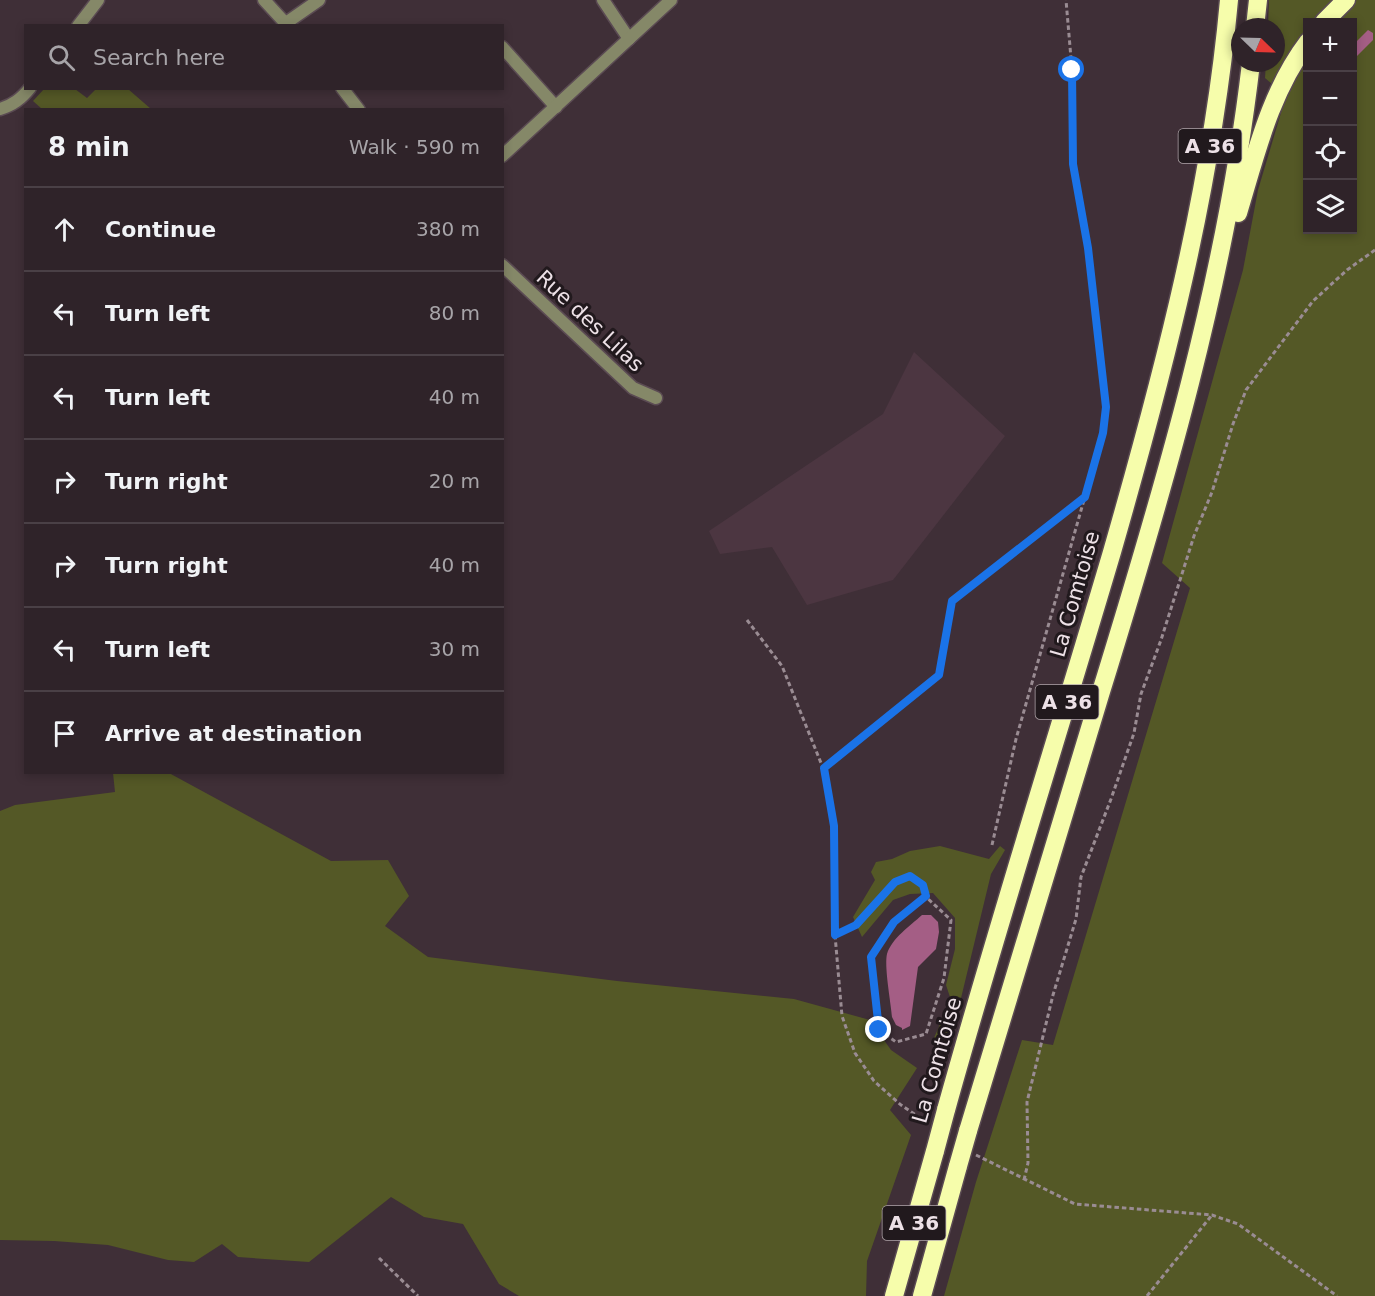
<!DOCTYPE html>
<html lang="en">
<head>
<meta charset="utf-8">
<style>
	:root { --surface:#2f2329; --page:#3b2f35; --text:#f1f3f6; --muted:#a7a4a8; --line:#4a4046 }
	body { margin:0; font-family:"DejaVu Sans",sans-serif; background:var(--page); color:var(--text) }
	.controls { position:absolute; right:18px; top:18px; display:grid; overflow:hidden; border-radius:0px; box-shadow:0 3px 9px #0003 }
	.controls button { width:54px; height:54px; display:grid; place-items:center; padding:0; border:0; border-bottom:2px solid var(--line); background:var(--surface); color:var(--text); font:30px sans-serif }
	.compass { position:absolute; left:1231px; top:18px; width:54px; height:54px; border-radius:50%; background:var(--surface); box-shadow:0 3px 9px #0003; rotate:113deg }
	.stop { position:absolute; width:18px; height:18px; margin:-14px; border:4px solid #1a73e8; border-radius:50%; background:#fff }
	.stop.end { background:#1a73e8; border-color:#fff; box-shadow:0 2px 6px #0008 }
	.list { margin:0; padding:0; list-style:none }
	h2 { display:flex; justify-content:space-between; align-items:center; height:78px; margin:0; padding:0 24px; font-size:26px }
	h2 small { font-size:20px; font-weight:400; color:var(--muted) }
	.list li { display:grid; grid-template-columns:39px 1fr auto; gap:18px; align-items:center; box-sizing:border-box; height:84px; padding:0 24px; border-top:2px solid var(--line) }
	.list b { display:block; font-size:22px; white-space:nowrap }
	.list em { font-size:20px; font-style:normal; color:var(--muted) }
	.icon { flex:none; width:33px; height:33px; fill:none; stroke:currentColor; stroke-width:2; stroke-linecap:round; stroke-linejoin:round }
	.map { position:relative; flex:none; width:1375px; height:1296px; overflow:hidden }
	.search { position:absolute; background:var(--surface); box-shadow:0 3px 9px #0003; left:24px; top:24px; width:480px; height:66px; display:flex; align-items:center; gap:15px; box-sizing:border-box; padding:0 21px; border-radius:0px; color:var(--muted); font-size:22px }
	.panel { position:absolute; background:var(--surface); box-shadow:0 3px 9px #0003; left:24px; top:108px; width:480px; height:666px; border-radius:0px }
	.map>svg:first-child { display:block }
</style>
</head>
<body>
<div class="map">
<svg width="1375" height="1296" viewBox="0 0 1375 1296">
	<rect width="100%" height="100%" fill="#3f2f37"/>
	<polygon fill="#4c3641" points="914,352 1005,436 893,580 807,605 772,547 720,554 709,531 883,414"/>
	<g fill="#545826" fill-rule="evenodd">
		<path d="M1269,0H1375V1296H944L976,1182L1022,1040L1053,1045L1190,588L1162,563L1243,270L1258,190L1286,96L1265,78L1266,63H1276V27H1268ZM1308,22H1352V230H1308Z"/>
		<polygon points="44,89 75,89 87,98 96,89 128,89 151,109 42,109 33,101"/>
		<polygon points="113,773 169,773 331,861 388,860 409,896 385,926 428,957 617,981 794,999 870,1020 891,1050 917,1068 890,1110 911,1135 867,1261 866,1296 519,1296 499,1284 463,1224 424,1217 391,1197 309,1262 238,1257 222,1244 194,1262 168,1260 108,1245 54,1241 0,1240 0,811 15,805 115,792"/>
		<polygon points="940,846 989,859 1000,846 1005,850 991,874 948,1052 934,1038 940,1024 947,1023 950,997 946,985 955,949 955,918 933,893 910,894 893,900 862,937 853,917 875,880 871,872 876,862 892,859 910,851"/>
	</g>
	<g fill="#a45e85">
		<polygon points="1368,30 1373,33 1373,40 1353,60 1353,45"/>
		<path d="M922,915H931L938,922L939,932L936,949L918,967L910,1026L902,1030V1028L896,1025L892,1017C891,1003 884,967 887,954C892,938 910,926 922,915Z"/>
	</g>
	<g fill="none" stroke-linecap="round" stroke-linejoin="round">
		<g stroke="#5b4b53" stroke-width="15">
			<g id="street">
				<polyline points="264,0 288,26"/>
				<polyline points="603,0 629,39"/>
				<polyline points="286,23 319,0"/>
				<polyline points="78,26 98,0"/>
				<polyline points="502,47 556,107"/>
				<polyline points="342,88 359,110"/>
				<path d="M0,109C13,105 21,99 30,88"/>
				<polyline points="502,156 671,0"/>
				<polyline points="502,265 633,388 656,398"/>
			</g>
		</g>
		<g stroke="#5b4b53" stroke-width="21">
			<g id="highway">
				<polyline points="1324,22 1346,0"/>
				<polyline points="1255,27 1258,0"/>
				<path d="M1238,213C1256,154 1270,92 1308,42"/>
				<path d="M946,1110C998,923 1057,738 1112,552C1164,371 1212,188 1229,0"/>
				<path d="M968,1131C1011,985 1056,840 1100,695C1164,488 1226,279 1251,63"/>
				<polyline points="894,1296 935,1151"/>
				<polyline points="922,1296 958,1166"/>
			</g>
		</g>
		<g stroke="#9a8c93" stroke-width="3" stroke-dasharray="4.5 3" stroke-linecap="butt">
			<polyline points="747,620 782,666 823,768 834,826 835,935 856,925 895,882 910,876 923,885 925,896 951,920 944,978 926,1034 896,1042 879,1030 871,957 894,922 925,896"/>
			<polyline points="823,768 939,675 952,601 1085,498"/>
			<polyline points="992,845 1016,739 1103,433 1106,407 1088,248 1073,164 1072,70 1066,0"/>
			<polyline points="835,935 842,1016 855,1053 874,1081 901,1105 926,1122"/>
			<polyline points="976,1155 1075,1204 1212,1215 1238,1224 1337,1296"/>
			<polyline points="1024,1180 1028,1163 1027,1102 1053,995 1076,919 1081,877 1111,799 1134,733 1141,694 1161,640 1194,536 1212,492 1233,424 1246,390 1313,301 1347,270 1375,250"/>
			<polyline points="379,1258 418,1296"/>
			<polyline points="1147,1296 1212,1215"/>
		</g>
		<use href="#street" stroke="#858868" stroke-width="12"/>
		<use href="#highway" stroke="#f6fdab" stroke-width="18"/>
		<g stroke="#5b4b53" stroke-width="21" stroke-linecap="butt">
			<g id="highway-bridge">
				<polyline points="935,1151 946,1110"/>
				<polyline points="958,1166 968,1131"/>
			</g>
		</g>
		<use href="#highway-bridge" stroke="#f6fdab" stroke-width="18"/>
	</g>
	<g fill="none" stroke-linecap="round" stroke-linejoin="round">
		<polyline stroke="#1a73e8" stroke-width="8" points="879,1030 871,957 894,922 926,896 923,885 910,876 895,882 856,925 835,935 834,826 824,768 939,675 952,601 1085,497 1103,433 1106,407 1088,248 1073,164 1072,70"/>
	</g>
	<g text-anchor="middle" stroke-width="6" stroke-linejoin="round" paint-order="stroke">
		<g fill="#21191d" stroke="#b0a5aa" stroke-width="1.5">
			<rect x="1178.5" y="129" width="63" height="34" rx="4.5"/>
			<rect x="1035.5" y="685" width="63" height="34" rx="4.5"/>
			<rect x="882.5" y="1206" width="63" height="34" rx="4.5"/>
		</g>
		<g font-size="20" font-weight="bold" fill="#ede1e7">
			<text x="1210" y="153">A 36</text>
			<text x="1067" y="709">A 36</text>
			<text x="914" y="1230">A 36</text>
		</g>
		<g font-size="21" fill="#ede1e7" stroke="#21191d">
			<text transform="translate(590 321) rotate(43)" y="7">Rue des Lilas</text>
			<text transform="translate(1075 594) rotate(-74)" y="7">La Comtoise</text>
			<text transform="translate(937 1060) rotate(-74)" y="7">La Comtoise</text>
		</g>
	</g>
</svg>
<div class="controls">
<button>+</button>
<button>−</button>
<button><svg class="icon" aria-label="locate" viewBox="0 0 24 24"><circle cx="12" cy="12" r="6"/><path d="M12 2v4M12 18v4M2 12h4M18 12h4"/></svg></button>
<button><svg class="icon" aria-label="layers" viewBox="0 0 24 24"><path d="M12 4l9 5-9 5-9-5zM3 14l9 5 9-5"/></svg></button>
</div>
<svg class="compass" viewBox="-18 -18 36 36"><path d="M0-13l5 13h-10z" fill="#e53935"/><path d="M0 13l5-13h-10z" fill="#a7a4a8"/></svg>
<div class="stop" style="left:1072px;top:70px"></div>
<div class="stop end" style="left:879px;top:1030px"></div>
<div class="search"><svg class="icon" aria-label="search" viewBox="0 0 24 24"><circle cx="10" cy="10" r="6"/><path d="M15 15l6 6"/></svg>Search here</div>
<section class="panel">
<h2>8 min<small>Walk · 590 m</small></h2>
<ul class="list">
<li><svg class="icon" aria-label="ahead" viewBox="0 0 24 24"><path d="M12 20V5M6 11l6-6 6 6"/></svg><div><b>Continue</b></div><em>380 m</em></li>
<li><svg class="icon" aria-label="left" viewBox="0 0 24 24"><path d="M17 20v-9H6M10 6l-5 5 5 5"/></svg><div><b>Turn left</b></div><em>80 m</em></li>
<li><svg class="icon" aria-label="left" viewBox="0 0 24 24"><path d="M17 20v-9H6M10 6l-5 5 5 5"/></svg><div><b>Turn left</b></div><em>40 m</em></li>
<li><svg class="icon" aria-label="right" viewBox="0 0 24 24"><path d="M7 20v-9h11M14 6l5 5-5 5"/></svg><div><b>Turn right</b></div><em>20 m</em></li>
<li><svg class="icon" aria-label="right" viewBox="0 0 24 24"><path d="M7 20v-9h11M14 6l5 5-5 5"/></svg><div><b>Turn right</b></div><em>40 m</em></li>
<li><svg class="icon" aria-label="left" viewBox="0 0 24 24"><path d="M17 20v-9H6M10 6l-5 5 5 5"/></svg><div><b>Turn left</b></div><em>30 m</em></li>
<li><svg class="icon" aria-label="arrive" viewBox="0 0 24 24"><path d="M6 21V4h12l-3 4 3 4H6"/></svg><div><b>Arrive at destination</b></div></li>
</ul>
</section>
</div>
</body>
</html>
